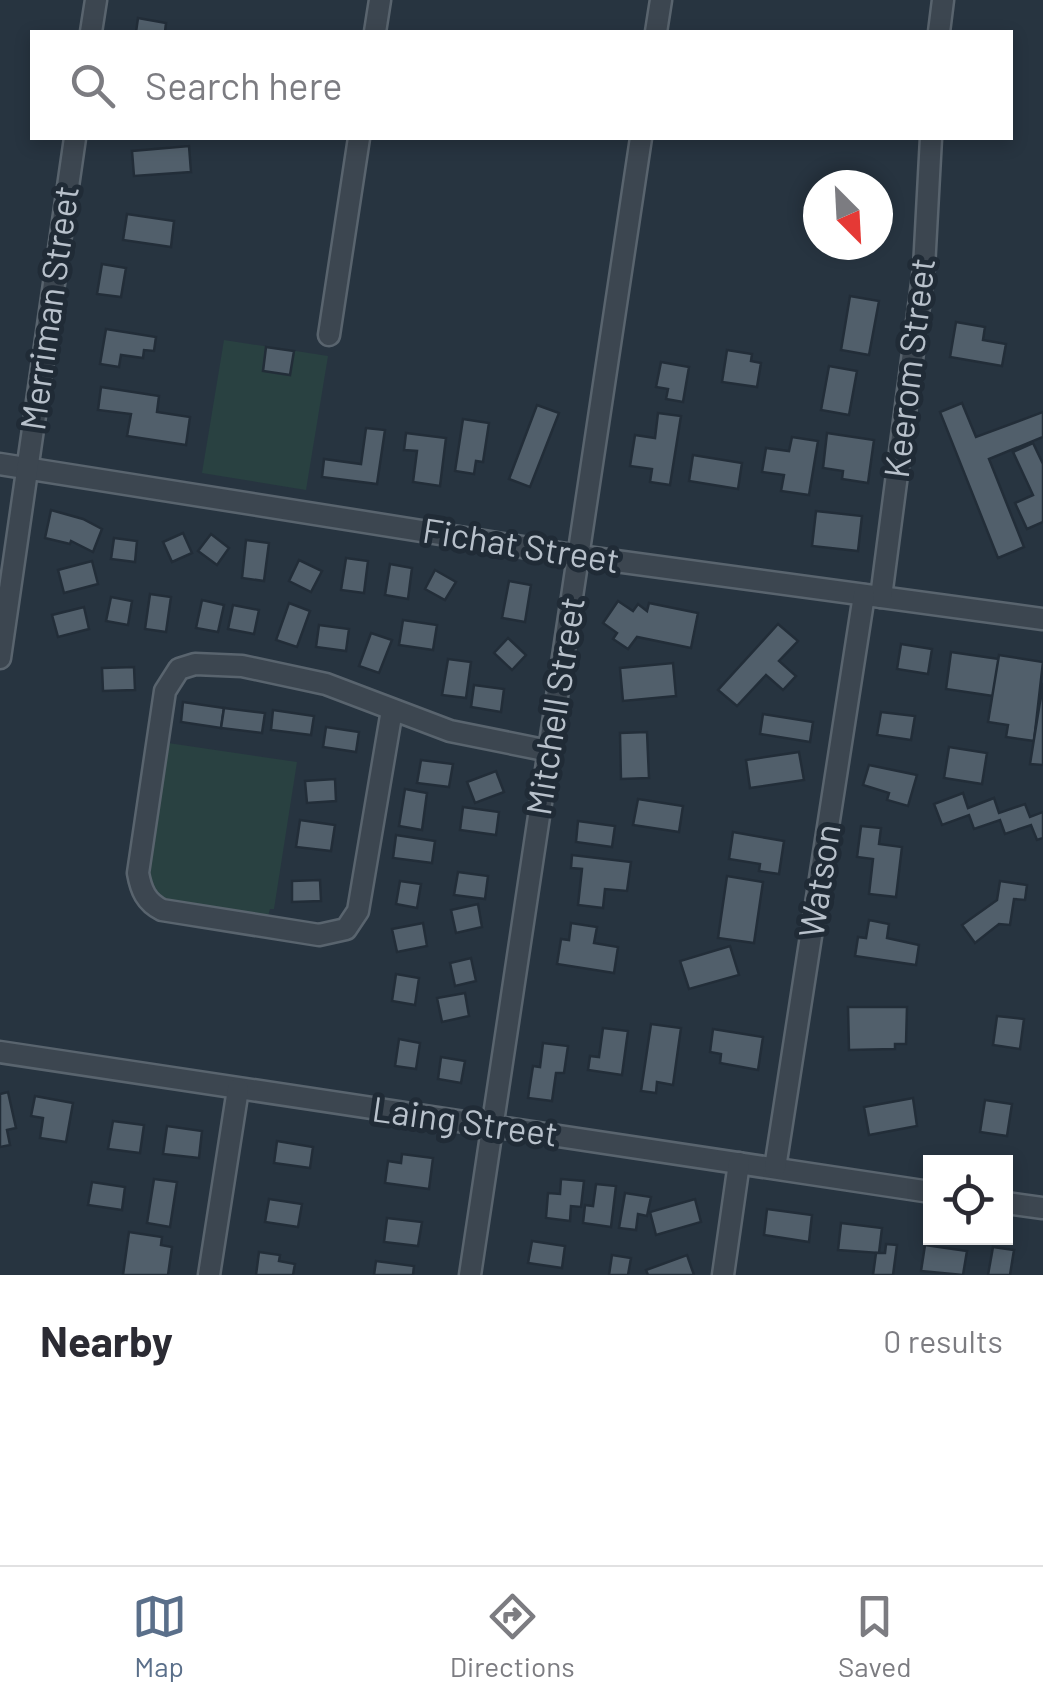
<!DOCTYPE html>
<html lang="en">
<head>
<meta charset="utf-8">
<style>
	:root { --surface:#fff; --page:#f7f7f7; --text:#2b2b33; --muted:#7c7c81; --line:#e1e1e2; --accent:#5a6f8a }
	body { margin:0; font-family:Barlow,sans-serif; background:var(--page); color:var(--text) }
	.controls { position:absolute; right:30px; bottom:30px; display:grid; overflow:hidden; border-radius:0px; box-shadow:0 5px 15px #0003 }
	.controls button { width:90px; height:90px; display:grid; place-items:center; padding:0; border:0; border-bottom:2px solid var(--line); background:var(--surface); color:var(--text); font:50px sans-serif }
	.compass { position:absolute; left:803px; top:170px; width:90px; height:90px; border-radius:50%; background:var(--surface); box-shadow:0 5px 15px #0003; rotate:156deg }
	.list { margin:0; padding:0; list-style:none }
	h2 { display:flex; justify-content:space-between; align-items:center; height:130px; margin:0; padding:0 40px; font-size:42px }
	h2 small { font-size:32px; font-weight:400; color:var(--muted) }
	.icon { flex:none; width:55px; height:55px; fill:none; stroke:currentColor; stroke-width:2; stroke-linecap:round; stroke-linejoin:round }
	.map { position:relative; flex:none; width:1043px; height:1275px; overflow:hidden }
	.search { position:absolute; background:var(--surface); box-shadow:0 5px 15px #0003; left:30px; right:30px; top:30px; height:110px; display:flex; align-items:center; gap:25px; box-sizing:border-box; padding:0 35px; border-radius:0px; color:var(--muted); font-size:38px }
	.sheet { height:290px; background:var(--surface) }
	nav { display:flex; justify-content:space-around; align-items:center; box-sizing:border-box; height:140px; border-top:2px solid var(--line); background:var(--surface); font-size:28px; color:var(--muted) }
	nav a { display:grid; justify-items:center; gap:5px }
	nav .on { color:var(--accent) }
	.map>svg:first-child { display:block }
</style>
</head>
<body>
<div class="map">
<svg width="1043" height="1275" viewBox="0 0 1043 1275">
	<rect width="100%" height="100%" fill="#273440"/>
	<g fill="#294141">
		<polygon points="224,340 328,356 306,490 202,473"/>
		<polygon points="168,743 297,762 274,909 270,909 268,916 165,902 150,889 147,871"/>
	</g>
	<g fill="#515f6b" stroke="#222d38" stroke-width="2.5">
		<polygon points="138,18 166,23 165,32 136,32"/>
		<polygon points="189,146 191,172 134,176 132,151"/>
		<polygon points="127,214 174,221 171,247 123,240"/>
		<polygon points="102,264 126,268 121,297 97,294"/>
		<polygon points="850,296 879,301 869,355 841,350"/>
		<polygon points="956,322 985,327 983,340 1006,344 1002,366 950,357"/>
		<polygon points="106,329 156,337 154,351 144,350 143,358 121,355 119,367 100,364"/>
		<polygon points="266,347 294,351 290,375 263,371"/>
		<polygon points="727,350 752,354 751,361 761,363 757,387 722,382"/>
		<polygon points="661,362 689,367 683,402 666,399 668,389 656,387"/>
		<polygon points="829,366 857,371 849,415 821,410"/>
		<polygon points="101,387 159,396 157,412 190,417 186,445 127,436 131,414 98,410"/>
		<polygon points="962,403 976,437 1043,412 1043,437 989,459 1024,547 998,558 940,412"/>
		<polygon points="537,405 559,413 530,487 509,479"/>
		<polygon points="658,413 681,416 670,485 650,482 652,469 630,466 635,435 655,438"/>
		<polygon points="463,419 489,423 483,462 476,461 474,474 455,471"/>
		<polygon points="366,428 385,430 377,484 322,477 324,459 361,464"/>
		<polygon points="406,433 446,438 440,486 413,482 417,451 404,450"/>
		<polygon points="827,433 874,440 868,483 842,479 843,471 823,468"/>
		<polygon points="792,437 818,441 809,495 781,491 784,475 762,472 766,448 789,451"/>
		<polygon points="1033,443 1043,464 1043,522 1027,529 1015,503 1033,495 1013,452"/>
		<polygon points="693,455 742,463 738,489 689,481"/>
		<polygon points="51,510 83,519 102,529 93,552 71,541 70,544 45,538"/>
		<polygon points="816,511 862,516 858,551 812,546"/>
		<polygon points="183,533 192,553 172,562 163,542"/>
		<polygon points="211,534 229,548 217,565 198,551"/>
		<polygon points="114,538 137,541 135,562 111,559"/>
		<polygon points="246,540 269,543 264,581 242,578"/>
		<polygon points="346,558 368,561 364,593 341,590"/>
		<polygon points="299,560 322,571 311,592 289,581"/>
		<polygon points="92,561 98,584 64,593 58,570"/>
		<polygon points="390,564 412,568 408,599 385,595"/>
		<polygon points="435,570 456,582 445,600 425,589"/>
		<polygon points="509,581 531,585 525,622 502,618"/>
		<polygon points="150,594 171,597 166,632 145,629"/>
		<polygon points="111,597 132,601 128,625 106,621"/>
		<polygon points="202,600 224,605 218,632 196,628"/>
		<polygon points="618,601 633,611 638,604 647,611 649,603 698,613 691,648 637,637 628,649 613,639 617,633 603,623"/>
		<polygon points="289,603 310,611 297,647 276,640"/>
		<polygon points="233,605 259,610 254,634 228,629"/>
		<polygon points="84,607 89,629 58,637 52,615"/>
		<polygon points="403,620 437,625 433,650 399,645"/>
		<polygon points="778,624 798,641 779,661 796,676 783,690 766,675 737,706 718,690"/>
		<polygon points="319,625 349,629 346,651 316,647"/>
		<polygon points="371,633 392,640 379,673 359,666"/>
		<polygon points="508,638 526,655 512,670 494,653"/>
		<polygon points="901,644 932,649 928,674 897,669"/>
		<polygon points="951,652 999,659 993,696 946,689"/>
		<polygon points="999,655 1043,662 1034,741 1006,737 1008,725 988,722"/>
		<polygon points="448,659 471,662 466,698 442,695"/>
		<polygon points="673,663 676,696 623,701 620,668"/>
		<polygon points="134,667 135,690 103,691 102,668"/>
		<polygon points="1043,683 1043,765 1030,764"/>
		<polygon points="474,685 504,689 501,712 471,707"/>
		<polygon points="183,702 224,708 221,728 181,722"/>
		<polygon points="224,708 265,713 262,733 221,728"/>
		<polygon points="273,710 314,716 311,735 271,730"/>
		<polygon points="881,712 915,716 911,740 877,735"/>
		<polygon points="763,714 813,722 810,742 760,734"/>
		<polygon points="326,727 359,732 356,752 323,747"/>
		<polygon points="647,732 649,778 621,779 620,733"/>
		<polygon points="949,747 987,753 982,784 944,778"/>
		<polygon points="799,752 804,780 750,788 746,760"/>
		<polygon points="421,760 453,764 449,787 417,783"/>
		<polygon points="869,765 917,775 908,806 887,800 889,793 863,785"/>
		<polygon points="496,771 504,792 475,803 467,782"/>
		<polygon points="335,779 336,801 307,803 305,781"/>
		<polygon points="405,789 427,793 422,830 399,826"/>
		<polygon points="963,793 968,808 994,798 999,813 1025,804 1030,817 1043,812 1043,838 1037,840 1031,825 1005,834 1000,820 974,829 969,815 942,825 934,804"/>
		<polygon points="638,799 683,806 679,832 633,825"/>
		<polygon points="463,807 499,812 496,835 460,830"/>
		<polygon points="300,820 335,825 331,851 296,847"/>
		<polygon points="578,821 615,826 612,847 576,842"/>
		<polygon points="861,826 881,828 879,844 902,847 896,897 869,894 873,859 857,857"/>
		<polygon points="733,832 784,841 779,874 759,871 760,864 729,859"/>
		<polygon points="396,835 435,841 432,863 393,858"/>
		<polygon points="572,855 631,862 627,891 605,889 603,908 578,905 582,869 571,868"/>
		<polygon points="458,872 488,876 485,899 454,895"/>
		<polygon points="727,876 763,882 754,943 718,938"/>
		<polygon points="320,880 321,901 292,902 292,881"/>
		<polygon points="400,881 421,884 417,908 396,904"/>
		<polygon points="1000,881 1027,885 1025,900 1014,899 1010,925 999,924 975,943 962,925 997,900"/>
		<polygon points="478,904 482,927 456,933 451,910"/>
		<polygon points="869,920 889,924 887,938 919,945 916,965 855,956 858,937 866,938"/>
		<polygon points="423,923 427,946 397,952 392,929"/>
		<polygon points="571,923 597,927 594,943 618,947 614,973 557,964 561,939 569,940"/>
		<polygon points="730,946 739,975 689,989 680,961"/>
		<polygon points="471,958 476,981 455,986 450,963"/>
		<polygon points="396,974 419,978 415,1005 392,1001"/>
		<polygon points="465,993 469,1016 442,1022 437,998"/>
		<polygon points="848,1007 907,1007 906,1044 895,1044 895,1049 849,1050"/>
		<polygon points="997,1016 1024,1019 1020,1049 993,1045"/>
		<polygon points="651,1024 681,1028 673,1085 657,1082 656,1093 641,1091"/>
		<polygon points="603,1028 628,1031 622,1075 588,1070 590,1056 599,1057"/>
		<polygon points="713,1029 763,1037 758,1070 720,1063 721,1054 710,1052"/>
		<polygon points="399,1039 420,1043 416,1069 395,1066"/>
		<polygon points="543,1043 568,1046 564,1073 556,1073 552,1101 528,1098 533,1066 540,1067"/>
		<polygon points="441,1057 465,1061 461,1083 438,1079"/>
		<polygon points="8,1092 16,1128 7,1130 10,1145 0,1147 0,1094"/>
		<polygon points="35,1096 73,1103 66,1142 40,1138 43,1118 31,1116"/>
		<polygon points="913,1098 917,1126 869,1135 864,1107"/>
		<polygon points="985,1100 1012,1104 1007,1136 980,1132"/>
		<polygon points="113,1121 144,1125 140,1153 108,1149"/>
		<polygon points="167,1126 202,1131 199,1158 163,1154"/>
		<polygon points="277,1141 313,1147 310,1168 274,1163"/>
		<polygon points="402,1154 433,1158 429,1189 385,1183 388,1161 401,1163"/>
		<polygon points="154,1179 177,1182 170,1227 147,1223"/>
		<polygon points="561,1179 584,1181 581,1207 571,1206 570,1221 546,1218 548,1193 560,1194"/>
		<polygon points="92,1182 125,1187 122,1210 88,1205"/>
		<polygon points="596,1184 616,1186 611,1227 583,1223 585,1205 593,1206"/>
		<polygon points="625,1193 651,1197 647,1216 638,1214 636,1230 619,1228"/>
		<polygon points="269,1199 302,1204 298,1227 265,1222"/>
		<polygon points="695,1199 701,1222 656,1235 650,1212"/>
		<polygon points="767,1209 812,1215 809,1242 764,1235"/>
		<polygon points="387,1218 422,1222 418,1246 384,1242"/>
		<polygon points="841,1223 882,1228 879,1253 838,1250"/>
		<polygon points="129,1232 162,1237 161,1245 172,1247 168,1275 123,1275"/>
		<polygon points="532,1241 565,1246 562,1268 528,1263"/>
		<polygon points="886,1244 897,1245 893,1275 873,1275 876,1253 885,1253"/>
		<polygon points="925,1245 967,1251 963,1275 921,1271"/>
		<polygon points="993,1247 1014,1250 1010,1275 988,1275"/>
		<polygon points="259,1252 280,1255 279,1261 295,1264 293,1275 256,1275"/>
		<polygon points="612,1255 631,1258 628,1275 609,1275"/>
		<polygon points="687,1255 694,1275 648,1275 646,1270"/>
		<polygon points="376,1261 414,1266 413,1275 374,1275"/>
	</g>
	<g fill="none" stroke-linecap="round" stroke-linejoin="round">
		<g stroke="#59646e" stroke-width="25">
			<g id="minor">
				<polyline points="91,32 96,0"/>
				<polyline points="375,32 380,0"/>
				<polyline points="656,32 661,0"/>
				<polyline points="939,32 943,0"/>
				<polyline points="329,335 359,138"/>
				<polyline points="0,464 579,556 1043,619"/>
				<polyline points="881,597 924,268 931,138"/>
				<polyline points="0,658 75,138"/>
				<path d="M392,710L358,911L346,929L319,935L162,910C146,902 141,890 138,873L165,691L179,669L195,664L242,666L326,684L450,731L549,751"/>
				<polyline points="0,1052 930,1192"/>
				<polyline points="775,1168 864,595"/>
				<polyline points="1006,1203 1043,1208"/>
				<polyline points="209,1275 238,1089"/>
				<polyline points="470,1275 641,138"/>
				<polyline points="723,1275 739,1163"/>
			</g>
		</g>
		<use href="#minor" stroke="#3c4650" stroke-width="20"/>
	</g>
	<g text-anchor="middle" stroke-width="10" stroke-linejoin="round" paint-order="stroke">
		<g font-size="35" fill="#b8c1cb" stroke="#202b36">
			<text transform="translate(50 308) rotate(-82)" y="12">Merriman Street</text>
			<text transform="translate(910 368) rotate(-83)" y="12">Keerom Street</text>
			<text transform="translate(521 546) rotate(9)" y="12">Fichat Street</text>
			<text transform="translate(556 706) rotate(-81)" y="12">Mitchell Street</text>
			<text transform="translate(820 881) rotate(-81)" y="12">Watson</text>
			<text transform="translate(465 1122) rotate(8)" y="12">Laing Street</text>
		</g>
	</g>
</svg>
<div class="controls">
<button><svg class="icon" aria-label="locate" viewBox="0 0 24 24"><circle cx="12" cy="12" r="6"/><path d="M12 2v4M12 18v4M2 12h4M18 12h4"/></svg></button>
</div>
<svg class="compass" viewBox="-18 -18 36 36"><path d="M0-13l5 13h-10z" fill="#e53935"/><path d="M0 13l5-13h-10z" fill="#7c7c81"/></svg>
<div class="search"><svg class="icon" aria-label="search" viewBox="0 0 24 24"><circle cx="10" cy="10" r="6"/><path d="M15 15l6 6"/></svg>Search here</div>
</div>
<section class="sheet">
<h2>Nearby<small>0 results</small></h2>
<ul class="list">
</ul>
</section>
<nav>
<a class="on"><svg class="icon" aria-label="map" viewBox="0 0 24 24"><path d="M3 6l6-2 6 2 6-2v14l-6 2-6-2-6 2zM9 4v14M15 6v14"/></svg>Map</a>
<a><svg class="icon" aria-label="directions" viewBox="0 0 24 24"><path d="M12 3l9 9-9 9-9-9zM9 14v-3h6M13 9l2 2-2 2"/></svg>Directions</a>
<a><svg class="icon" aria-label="saved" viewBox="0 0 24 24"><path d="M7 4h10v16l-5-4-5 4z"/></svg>Saved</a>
</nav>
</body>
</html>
